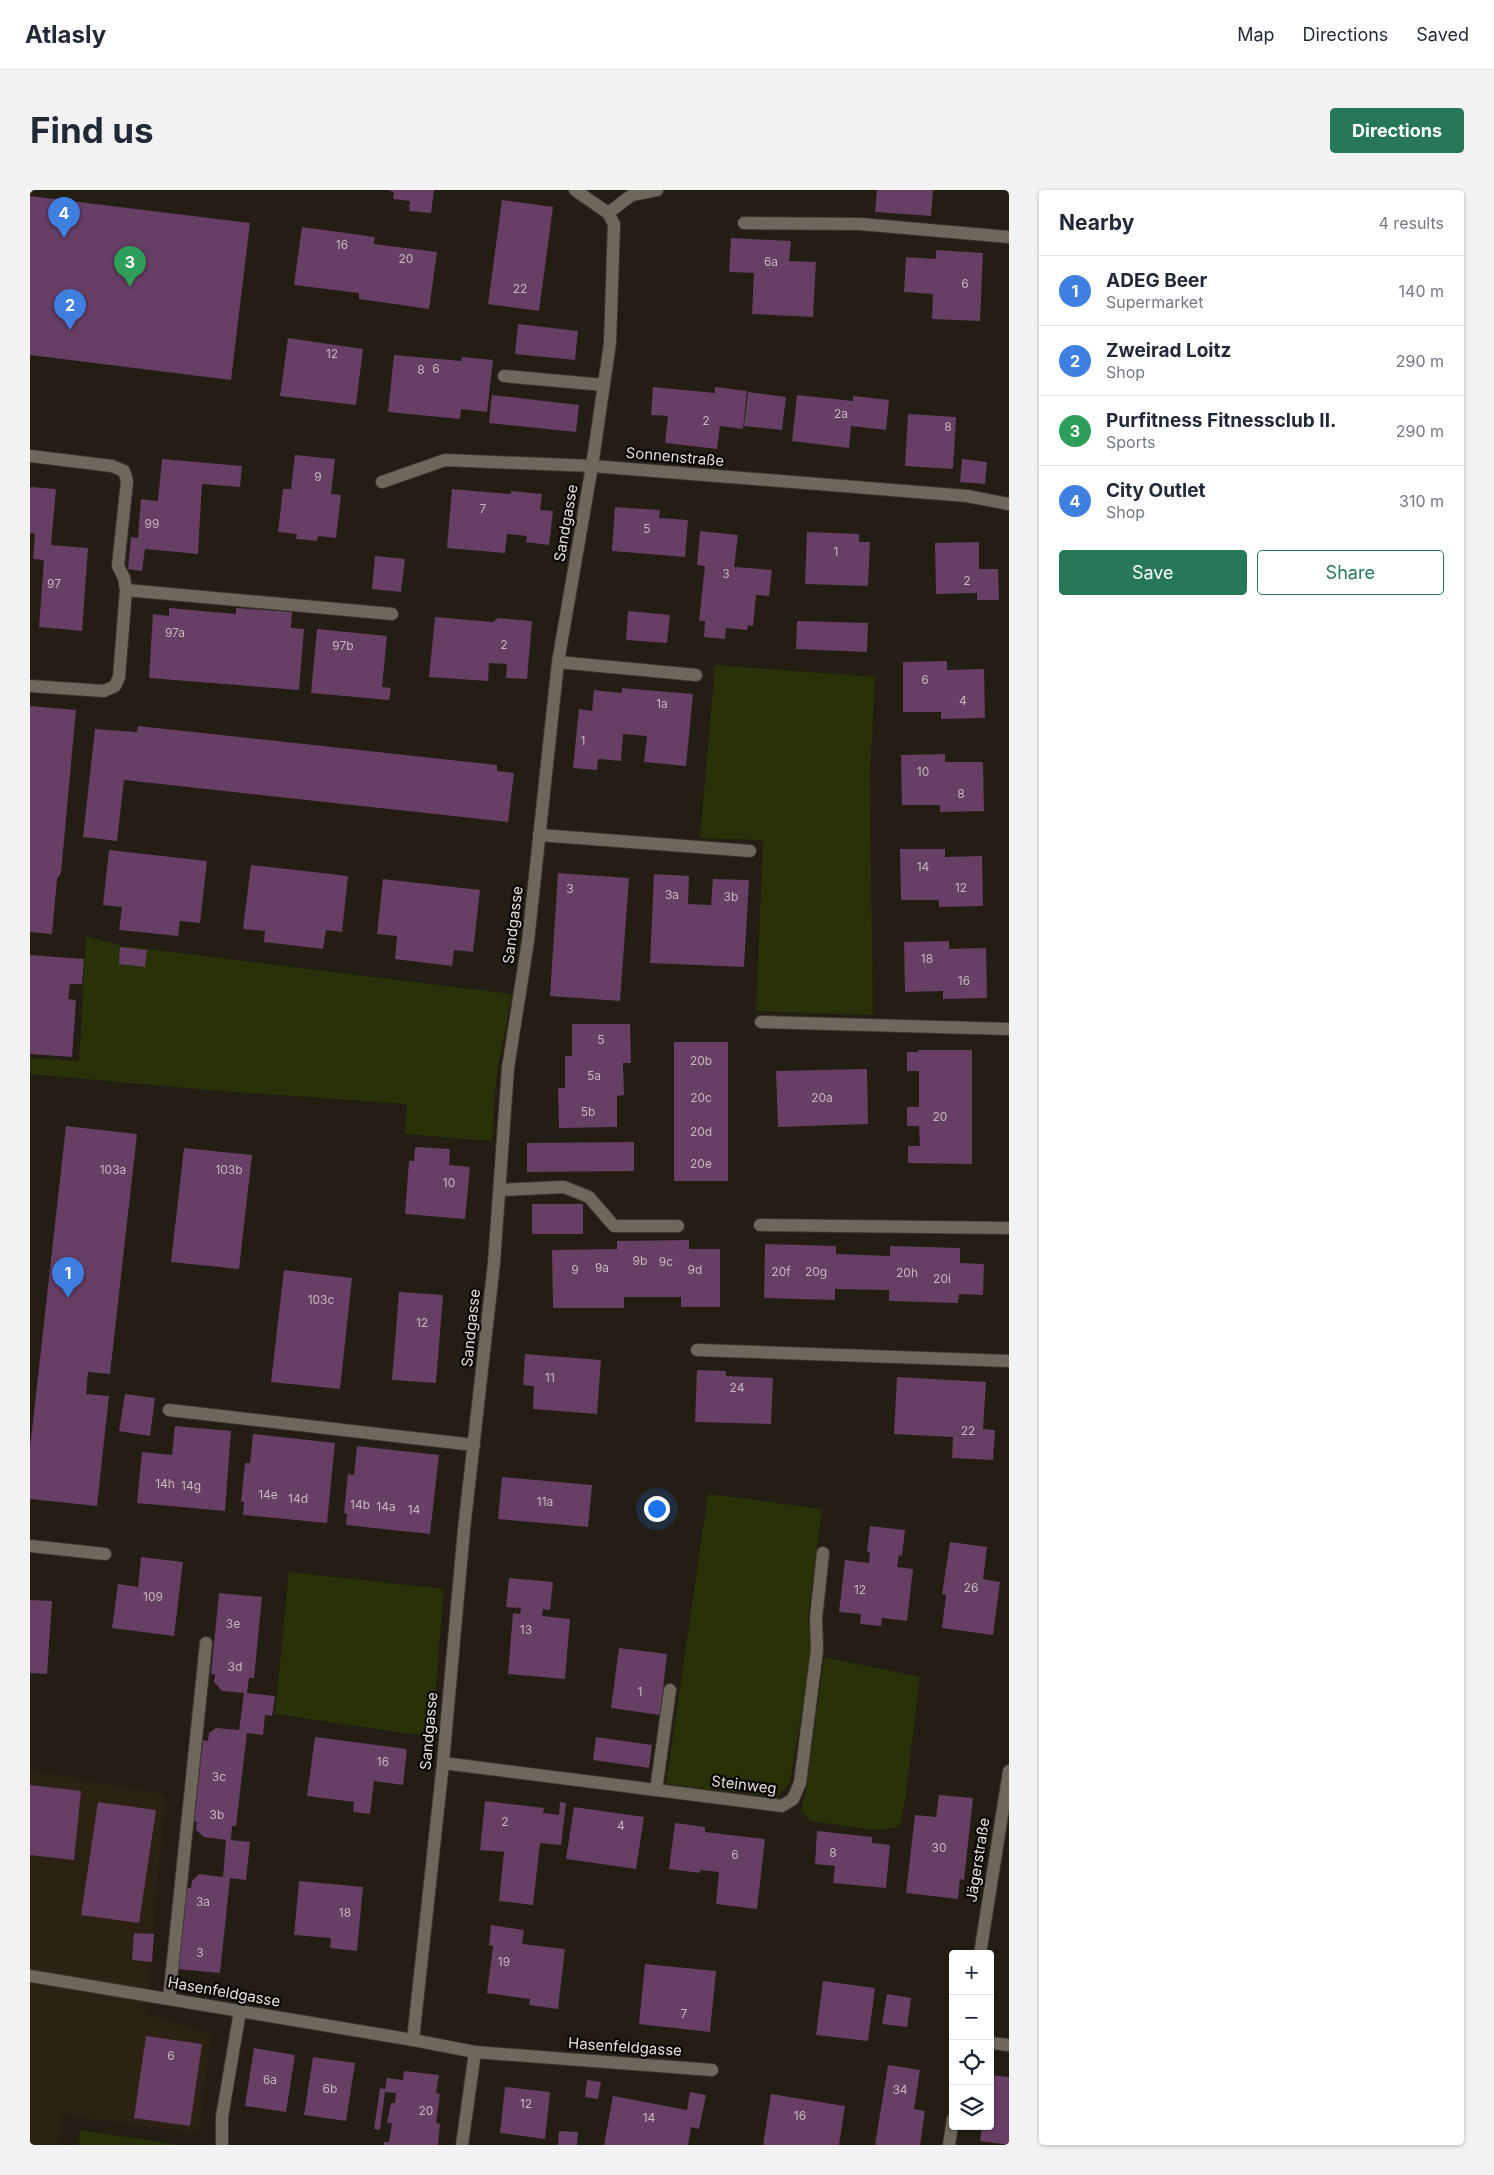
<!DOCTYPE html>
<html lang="en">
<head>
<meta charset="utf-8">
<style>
	:root { --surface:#fff; --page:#f2f2f3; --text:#1f2937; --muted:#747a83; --line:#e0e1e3; --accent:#277859 }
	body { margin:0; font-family:Inter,sans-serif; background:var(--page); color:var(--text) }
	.controls { position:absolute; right:15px; bottom:15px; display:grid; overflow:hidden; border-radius:5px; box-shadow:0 1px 4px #0004 }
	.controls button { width:45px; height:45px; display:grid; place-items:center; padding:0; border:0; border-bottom:1px solid var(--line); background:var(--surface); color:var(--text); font:25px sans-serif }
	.you { position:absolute; left:626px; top:1318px; width:18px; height:18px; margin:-12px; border:4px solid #fff; border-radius:50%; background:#1a73e8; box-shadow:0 0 0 8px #1a73e833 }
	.badge { display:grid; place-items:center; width:32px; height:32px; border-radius:50%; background:var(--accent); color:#fff; font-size:16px; font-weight:700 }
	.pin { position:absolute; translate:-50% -41px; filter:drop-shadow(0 1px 2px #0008) }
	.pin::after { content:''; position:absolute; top:26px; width:18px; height:15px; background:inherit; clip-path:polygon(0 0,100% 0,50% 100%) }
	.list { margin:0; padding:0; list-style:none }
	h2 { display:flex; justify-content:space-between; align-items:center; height:65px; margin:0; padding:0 20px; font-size:21px }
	h2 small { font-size:16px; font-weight:400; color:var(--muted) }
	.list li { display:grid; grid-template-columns:32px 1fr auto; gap:15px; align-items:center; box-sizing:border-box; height:70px; padding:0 20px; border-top:1px solid var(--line) }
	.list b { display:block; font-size:19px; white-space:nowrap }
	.list p { margin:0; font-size:16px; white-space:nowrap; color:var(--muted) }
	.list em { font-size:16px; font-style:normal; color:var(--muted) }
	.actions { display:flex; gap:10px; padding:15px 20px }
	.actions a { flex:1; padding:11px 0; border:1px solid var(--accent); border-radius:5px; text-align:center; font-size:18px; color:var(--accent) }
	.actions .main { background:var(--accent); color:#fff }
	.icon { flex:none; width:28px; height:28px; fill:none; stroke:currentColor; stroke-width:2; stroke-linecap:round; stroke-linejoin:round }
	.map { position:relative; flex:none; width:979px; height:1955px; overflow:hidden; border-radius:5px }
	header { display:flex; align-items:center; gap:30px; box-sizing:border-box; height:70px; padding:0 25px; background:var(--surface); border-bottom:1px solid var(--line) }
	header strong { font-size:24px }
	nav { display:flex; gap:28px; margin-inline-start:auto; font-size:18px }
	.intro { display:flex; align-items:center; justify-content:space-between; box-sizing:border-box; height:120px; padding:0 30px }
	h1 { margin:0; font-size:35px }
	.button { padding:12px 22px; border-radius:5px; background:var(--accent); color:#fff; font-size:18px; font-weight:700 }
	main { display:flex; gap:30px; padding:0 30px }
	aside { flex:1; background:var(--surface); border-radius:5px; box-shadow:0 1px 4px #0004 }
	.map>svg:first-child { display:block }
</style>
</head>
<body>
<header>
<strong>Atlasly</strong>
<nav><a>Map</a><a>Directions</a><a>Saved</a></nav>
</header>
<div class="intro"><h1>Find us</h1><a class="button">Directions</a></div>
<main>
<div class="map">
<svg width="979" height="1955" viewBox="0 0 979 1955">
	<rect width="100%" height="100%" fill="#231d13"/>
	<polygon fill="#2c2213" points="0,1580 136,1605 115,1823 181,1845 169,1943 32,1925 29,1955 0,1955"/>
	<g fill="#293108">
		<polygon points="685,475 845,487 840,590 843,825 726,821 733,650 670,648"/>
		<polygon points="56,746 93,756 482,804 467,882 462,951 375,944 377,914 191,901 0,884 0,868 49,871"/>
		<polygon points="678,1304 792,1319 778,1428 780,1456 779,1478 760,1592 747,1607 636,1594"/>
		<polygon points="259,1382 414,1399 402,1547 245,1524"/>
		<polygon points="794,1467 890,1487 875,1611 869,1637 844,1640 780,1631 771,1620 777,1595"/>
		<polygon points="51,1940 148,1955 48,1955"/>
	</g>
	<g fill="#673e64">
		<polygon points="358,0 404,0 401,23 379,21 380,11 363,9 364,2"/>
		<polygon points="847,0 903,0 901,26 845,22"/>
		<polygon points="0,6 220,33 201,190 0,165"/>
		<polygon points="472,10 523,17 509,121 458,114"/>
		<polygon points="272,37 345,47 344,54 407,62 399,119 329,109 329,103 264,95"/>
		<polygon points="701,48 761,51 759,71 786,72 783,127 722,124 724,83 699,82"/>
		<polygon points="906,60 953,63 950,131 902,129 903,104 874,102 876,67 906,69"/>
		<polygon points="488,134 548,141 545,170 485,164"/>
		<polygon points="258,148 333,159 326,215 250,206"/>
		<polygon points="364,165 431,171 432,167 463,170 457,222 431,219 430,229 358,222"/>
		<polygon points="623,197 685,203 685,197 717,201 713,239 690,236 687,259 635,253 638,226 621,225"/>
		<polygon points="718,202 756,207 752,240 714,236"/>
		<polygon points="462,205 549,215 546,242 459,233"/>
		<polygon points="767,205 823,211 823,206 859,210 856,240 821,236 819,258 762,251"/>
		<polygon points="878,224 926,227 923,279 875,276"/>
		<polygon points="265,265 305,269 301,304 311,305 306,348 288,346 287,351 266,349 267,344 248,342 253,299 261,299"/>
		<polygon points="132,269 212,276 210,297 172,294 168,364 115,359 112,381 98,379 101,347 108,348 111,309 128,311"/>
		<polygon points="932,269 957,272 955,294 930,292"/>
		<polygon points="0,297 26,299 21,355 58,358 52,441 9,437 14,370 3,369 5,344 0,343"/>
		<polygon points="422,299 481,304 481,301 512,304 510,320 523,321 519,355 496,352 497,346 477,344 475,363 417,358"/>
		<polygon points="585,317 630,320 629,328 658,330 655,367 582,361"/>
		<polygon points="670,341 708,345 704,377 742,380 739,406 726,405 723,436 718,435 717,440 696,438 695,449 674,447 675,431 669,431 675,376 667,375"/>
		<polygon points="777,342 829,344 829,352 840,352 838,396 775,394"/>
		<polygon points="949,352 949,379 968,379 969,410 947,410 947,403 906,404 905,353"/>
		<polygon points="345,366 375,369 371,402 342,399"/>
		<polygon points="139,418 206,424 206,418 262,422 261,438 274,439 269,500 119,488 123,424 139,426"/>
		<polygon points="598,421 640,425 637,453 596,450"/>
		<polygon points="405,427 463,432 468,428 502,431 497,489 476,488 477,474 459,473 458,491 399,487"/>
		<polygon points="767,431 838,433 837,462 766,459"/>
		<polygon points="287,439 357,446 352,497 361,498 359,510 281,503"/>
		<polygon points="917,471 917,480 954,479 955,528 911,529 911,522 873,522 873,472"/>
		<polygon points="592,498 663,504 656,576 614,572 617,546 593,544 591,571 568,569 567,580 543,578 549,519 562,521 564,500 592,503"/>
		<polygon points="0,516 46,520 31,683 27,689 22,744 0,742"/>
		<polygon points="108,536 467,575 467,581 484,583 478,632 94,590 87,651 53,647 65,539 107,542"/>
		<polygon points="915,564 915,572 953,572 954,621 910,622 910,615 872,615 871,565"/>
		<polygon points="870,659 915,659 915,667 952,666 953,716 909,717 909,710 871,710"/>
		<polygon points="79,660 177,671 170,733 150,731 148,746 89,740 92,717 73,715"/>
		<polygon points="221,675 318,686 312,742 296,740 293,759 234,752 235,741 213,739"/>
		<polygon points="528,683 599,688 590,811 520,806"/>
		<polygon points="624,684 659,686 658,714 681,715 683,689 719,690 714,777 620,773"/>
		<polygon points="353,689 450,700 443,762 424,760 422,776 365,769 367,746 347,744"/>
		<polygon points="919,751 919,759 956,758 957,808 913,809 913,801 875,802 874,752"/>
		<polygon points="90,757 117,760 115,777 89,774"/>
		<polygon points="0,765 54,769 52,794 40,794 38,809 46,810 42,867 0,864"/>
		<polygon points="542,834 600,834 601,873 593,873 594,905 587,906 587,937 529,938 528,898 535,898 535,866 542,866"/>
		<rect x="644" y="852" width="54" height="139"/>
		<polygon points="888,860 942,860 942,974 878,973 878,956 890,956 889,936 877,936 877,917 889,917 889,881 877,881 877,862 888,862"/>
		<polygon points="837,879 838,934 748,937 746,881"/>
		<polygon points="36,936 107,944 80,1184 58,1182 56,1204 79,1206 67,1316 0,1309 0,1258"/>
		<polygon points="604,952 604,981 497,982 497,953"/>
		<polygon points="385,957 420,959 419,975 440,977 435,1029 375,1024 379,971 384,971"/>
		<polygon points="154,958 222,965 209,1079 141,1072"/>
		<rect x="502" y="1014" width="51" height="30"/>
		<polygon points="659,1050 659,1059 690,1059 690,1117 651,1117 651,1107 594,1107 594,1118 523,1118 522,1060 587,1059 587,1051"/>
		<polygon points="735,1054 806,1056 806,1064 860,1066 860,1056 930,1058 930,1073 954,1074 953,1105 929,1104 928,1113 859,1111 859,1100 805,1099 805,1110 734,1108"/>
		<polygon points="254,1080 322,1088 310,1199 241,1192"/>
		<polygon points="369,1102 413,1105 406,1193 362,1190"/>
		<polygon points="495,1164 571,1170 567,1224 503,1219 504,1196 493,1195"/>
		<polygon points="667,1180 696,1181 696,1186 743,1188 741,1234 665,1232"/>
		<polygon points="867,1187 956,1192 953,1239 965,1240 963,1270 922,1268 923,1247 864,1244"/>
		<polygon points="95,1204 125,1208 120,1246 89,1241"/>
		<polygon points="145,1236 201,1241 195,1321 107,1313 112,1262 142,1265"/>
		<polygon points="223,1244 305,1253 297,1333 213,1325 214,1312 211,1312 215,1273 220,1273"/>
		<polygon points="327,1256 409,1265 400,1344 316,1335 317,1324 314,1323 318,1284 324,1285"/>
		<polygon points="472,1287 562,1295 558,1337 468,1329"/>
		<polygon points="840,1336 875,1340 872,1366 869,1365 867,1377 883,1379 877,1431 852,1428 851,1436 830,1434 831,1424 809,1422 815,1370 839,1373 840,1362 837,1362"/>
		<polygon points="920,1352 957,1357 953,1389 970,1392 963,1445 912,1438 916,1405 912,1404"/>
		<polygon points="111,1367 153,1372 144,1446 82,1438 88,1394 108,1397"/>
		<polygon points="479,1388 523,1392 520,1420 513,1419 512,1426 540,1429 535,1489 478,1484 483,1423 490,1424 491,1418 476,1417"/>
		<polygon points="189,1403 232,1407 224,1488 219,1488 217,1503 245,1506 242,1526 235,1525 233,1545 217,1543 206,1636 202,1636 201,1650 220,1652 216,1690 200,1688 190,1783 148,1779 156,1697 161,1698 162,1691 169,1684 193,1687 196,1650 174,1647 166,1640 167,1632 164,1631 173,1550 178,1551 179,1543 186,1538 209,1540 214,1503 192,1501 184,1492 185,1484 181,1484"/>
		<polygon points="0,1410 22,1411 17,1484 0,1483"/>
		<polygon points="589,1458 637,1464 630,1525 581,1518"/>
		<polygon points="285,1547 377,1559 373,1595 344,1591 340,1624 323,1622 324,1612 277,1606"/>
		<polygon points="566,1547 622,1555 619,1578 563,1570"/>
		<polygon points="0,1595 51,1601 44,1670 0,1665"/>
		<polygon points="909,1605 943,1608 934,1690 930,1689 928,1709 876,1703 885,1625 906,1627"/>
		<polygon points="455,1611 514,1618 513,1623 529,1625 530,1612 536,1613 531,1655 510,1653 503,1715 469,1711 474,1662 450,1660"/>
		<polygon points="68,1612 126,1620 109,1733 51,1725"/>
		<polygon points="544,1617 614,1627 606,1679 536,1669"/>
		<polygon points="645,1633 675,1637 675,1642 735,1649 727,1719 686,1714 689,1682 670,1680 670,1683 639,1679"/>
		<polygon points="787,1641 842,1647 842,1653 860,1655 856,1698 803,1693 805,1676 785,1674"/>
		<polygon points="269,1691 333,1697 327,1761 300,1758 301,1748 264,1745"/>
		<polygon points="461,1735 494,1740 492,1754 535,1759 528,1819 499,1815 500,1809 457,1803 463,1756 459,1755"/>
		<polygon points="104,1743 124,1744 122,1772 102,1770"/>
		<polygon points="615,1774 686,1781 680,1842 609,1834"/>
		<polygon points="793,1791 845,1798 838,1851 786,1845"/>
		<polygon points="857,1804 881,1808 877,1837 852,1834"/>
		<polygon points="116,1846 172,1854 160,1936 104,1928"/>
		<polygon points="224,1858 265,1865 256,1922 215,1916"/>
		<polygon points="283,1867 325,1873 316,1931 274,1925"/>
		<polygon points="858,1875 890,1880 884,1919 895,1921 890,1955 845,1955"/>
		<polygon points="374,1881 409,1885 406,1903 410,1904 406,1933 410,1934 408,1955 354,1955 354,1952 359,1952 362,1933 357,1933 361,1913 365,1913 366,1903 355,1902 350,1940 344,1939 350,1898 355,1899 357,1888 373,1890"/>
		<polygon points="960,1885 979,1887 979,1955 950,1951 952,1936 960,1936"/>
		<polygon points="557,1890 571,1892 568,1909 555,1907"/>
		<polygon points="475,1897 520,1902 515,1949 470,1943"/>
		<polygon points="660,1902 676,1905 669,1939 661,1937 658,1955 574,1955 583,1906 657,1920"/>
		<polygon points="741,1904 815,1916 809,1955 733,1955"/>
		<polygon points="529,1941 548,1942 547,1955 528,1955"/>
	</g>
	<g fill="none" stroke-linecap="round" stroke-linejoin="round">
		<g stroke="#3c3731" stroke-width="14">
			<g id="lane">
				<polyline points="578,23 602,5 627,0"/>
				<polyline points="714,33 830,34 979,47"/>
				<polyline points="474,186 574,195"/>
				<polyline points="0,266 82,276 94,281 97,291 88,376 94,388 96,400 89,487 85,496 74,501 0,496"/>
				<polyline points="352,292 415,270 562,276"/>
				<polyline points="96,400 362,424"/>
				<polyline points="528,472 666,485"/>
				<polyline points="509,645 720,661"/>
				<polyline points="731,832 979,839"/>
				<polyline points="470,1000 534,997 559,1007 584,1036 648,1036"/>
				<polyline points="730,1035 979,1038"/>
				<polyline points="667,1160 979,1171"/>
				<polyline points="139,1220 444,1255"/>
				<polyline points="0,1356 75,1364"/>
				<polyline points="413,1573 752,1616 763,1609 770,1593 787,1460 786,1428 793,1363"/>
				<polyline points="626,1600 640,1500"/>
				<polyline points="139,1809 176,1453"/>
				<polyline points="192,1955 192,1927 210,1821"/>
			</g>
		</g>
		<g stroke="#3c3731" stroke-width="14">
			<g id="street">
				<polyline points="545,0 578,23 584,34 580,153 562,276 528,472 498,751 478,878 464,1073 434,1339 413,1573 383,1850 445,1862 682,1880"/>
				<polyline points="562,276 937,306 979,314"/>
				<polyline points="950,1764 979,1581"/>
				<polyline points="0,1786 383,1850"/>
				<polyline points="960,1853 979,1855"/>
				<polyline points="432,1955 445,1862"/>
				<polyline points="919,1955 923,1929"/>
			</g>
		</g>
		<use href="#lane" stroke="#6f675b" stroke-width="12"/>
		<use href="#street" stroke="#6f675b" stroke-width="12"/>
	</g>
	<g text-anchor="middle" stroke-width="4.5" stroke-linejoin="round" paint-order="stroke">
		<g font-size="12" fill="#c5b8bc">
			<text x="312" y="59">16</text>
			<text x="376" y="73">20</text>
			<text x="741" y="76">6a</text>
			<text x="935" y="98">6</text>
			<text x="490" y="103">22</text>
			<text x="302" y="168">12</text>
			<text x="406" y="183">6</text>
			<text x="391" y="184">8</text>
			<text x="811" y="228">2a</text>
			<text x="676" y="235">2</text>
			<text x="918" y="241">8</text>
			<text x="288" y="291">9</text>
			<text x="453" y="323">7</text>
			<text x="122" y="338">99</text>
			<text x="617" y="343">5</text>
			<text x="806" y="366">1</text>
			<text x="696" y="388">3</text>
			<text x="937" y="395">2</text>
			<text x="24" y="398">97</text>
			<text x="145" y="447">97a</text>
			<text x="474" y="459">2</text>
			<text x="313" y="460">97b</text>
			<text x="895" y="494">6</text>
			<text x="933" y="515">4</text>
			<text x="632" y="518">1a</text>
			<text x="553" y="555">1</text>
			<text x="893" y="586">10</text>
			<text x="931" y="608">8</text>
			<text x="893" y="681">14</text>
			<text x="931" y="702">12</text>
			<text x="540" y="703">3</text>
			<text x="642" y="709">3a</text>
			<text x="701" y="711">3b</text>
			<text x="897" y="773">18</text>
			<text x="934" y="795">16</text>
			<text x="571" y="854">5</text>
			<text x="671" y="875">20b</text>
			<text x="564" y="890">5a</text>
			<text x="671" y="912">20c</text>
			<text x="792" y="912">20a</text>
			<text x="558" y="926">5b</text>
			<text x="910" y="931">20</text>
			<text x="671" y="946">20d</text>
			<text x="671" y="978">20e</text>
			<text x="83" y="984">103a</text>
			<text x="199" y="984">103b</text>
			<text x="419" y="997">10</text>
			<text x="610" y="1075">9b</text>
			<text x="636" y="1076">9c</text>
			<text x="572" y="1082">9a</text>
			<text x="545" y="1084">9</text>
			<text x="665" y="1084">9d</text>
			<text x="751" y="1086">20f</text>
			<text x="786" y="1086">20g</text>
			<text x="877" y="1087">20h</text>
			<text x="912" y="1093">20i</text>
			<text x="291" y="1114">103c</text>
			<text x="392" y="1137">12</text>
			<text x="520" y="1192">11</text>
			<text x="707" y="1202">24</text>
			<text x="938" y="1245">22</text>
			<text x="135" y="1298">14h</text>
			<text x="161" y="1300">14g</text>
			<text x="238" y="1309">14e</text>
			<text x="268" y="1313">14d</text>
			<text x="515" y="1316">11a</text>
			<text x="330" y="1319">14b</text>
			<text x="356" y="1321">14a</text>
			<text x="384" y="1324">14</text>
			<text x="941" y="1402">26</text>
			<text x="830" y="1404">12</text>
			<text x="123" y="1411">109</text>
			<text x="203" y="1438">3e</text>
			<text x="496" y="1444">13</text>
			<text x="205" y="1481">3d</text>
			<text x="610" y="1506">1</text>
			<text x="353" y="1576">16</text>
			<text x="189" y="1591">3c</text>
			<text x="187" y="1629">3b</text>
			<text x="475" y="1636">2</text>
			<text x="591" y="1640">4</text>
			<text x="909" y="1662">30</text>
			<text x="803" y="1667">8</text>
			<text x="705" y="1669">6</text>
			<text x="173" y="1716">3a</text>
			<text x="315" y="1727">18</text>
			<text x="170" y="1767">3</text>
			<text x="474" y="1776">19</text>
			<text x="654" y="1828">7</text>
			<text x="141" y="1870">6</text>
			<text x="240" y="1894">6a</text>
			<text x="300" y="1903">6b</text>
			<text x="870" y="1904">34</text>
			<text x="496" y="1918">12</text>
			<text x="396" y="1925">20</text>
			<text x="770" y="1930">16</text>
			<text x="619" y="1932">14</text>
		</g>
		<g font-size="15" fill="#e4e0d9" stroke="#0a0805">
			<text transform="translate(645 267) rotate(5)" y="5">Sonnenstraße</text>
			<text transform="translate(536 333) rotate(-80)" y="5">Sandgasse</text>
			<text transform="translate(483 735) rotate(-83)" y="5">Sandgasse</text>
			<text transform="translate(441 1138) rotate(-84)" y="5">Sandgasse</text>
			<text transform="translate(399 1541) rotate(-85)" y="5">Sandgasse</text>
			<text transform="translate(714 1595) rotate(7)" y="5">Steinweg</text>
			<text transform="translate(948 1670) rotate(-81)" y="5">Jägerstraße</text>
			<text transform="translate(194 1802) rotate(10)" y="5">Hasenfeldgasse</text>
			<text transform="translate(595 1857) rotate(4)" y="5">Hasenfeldgasse</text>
		</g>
	</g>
</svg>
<div class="controls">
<button>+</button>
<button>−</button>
<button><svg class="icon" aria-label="locate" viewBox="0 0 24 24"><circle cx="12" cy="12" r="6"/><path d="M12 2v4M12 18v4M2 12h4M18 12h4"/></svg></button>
<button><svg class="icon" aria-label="layers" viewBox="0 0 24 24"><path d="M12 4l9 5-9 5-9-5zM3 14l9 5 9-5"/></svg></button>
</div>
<div class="you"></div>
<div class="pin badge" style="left:38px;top:1108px;background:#3f7fe0">1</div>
<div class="pin badge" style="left:40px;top:140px;background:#3f7fe0">2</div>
<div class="pin badge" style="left:100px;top:97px;background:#2e9e5b">3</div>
<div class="pin badge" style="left:34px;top:48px;background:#3f7fe0">4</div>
</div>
<aside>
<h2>Nearby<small>4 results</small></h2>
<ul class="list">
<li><span class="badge" style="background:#3f7fe0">1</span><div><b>ADEG Beer</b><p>Supermarket</p></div><em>140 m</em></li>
<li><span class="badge" style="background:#3f7fe0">2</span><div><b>Zweirad Loitz</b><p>Shop</p></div><em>290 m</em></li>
<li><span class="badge" style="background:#2e9e5b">3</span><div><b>Purfitness Fitnessclub II.</b><p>Sports</p></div><em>290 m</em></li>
<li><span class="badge" style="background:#3f7fe0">4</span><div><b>City Outlet</b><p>Shop</p></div><em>310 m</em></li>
</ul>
<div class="actions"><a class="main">Save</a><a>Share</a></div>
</aside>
</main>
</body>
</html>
